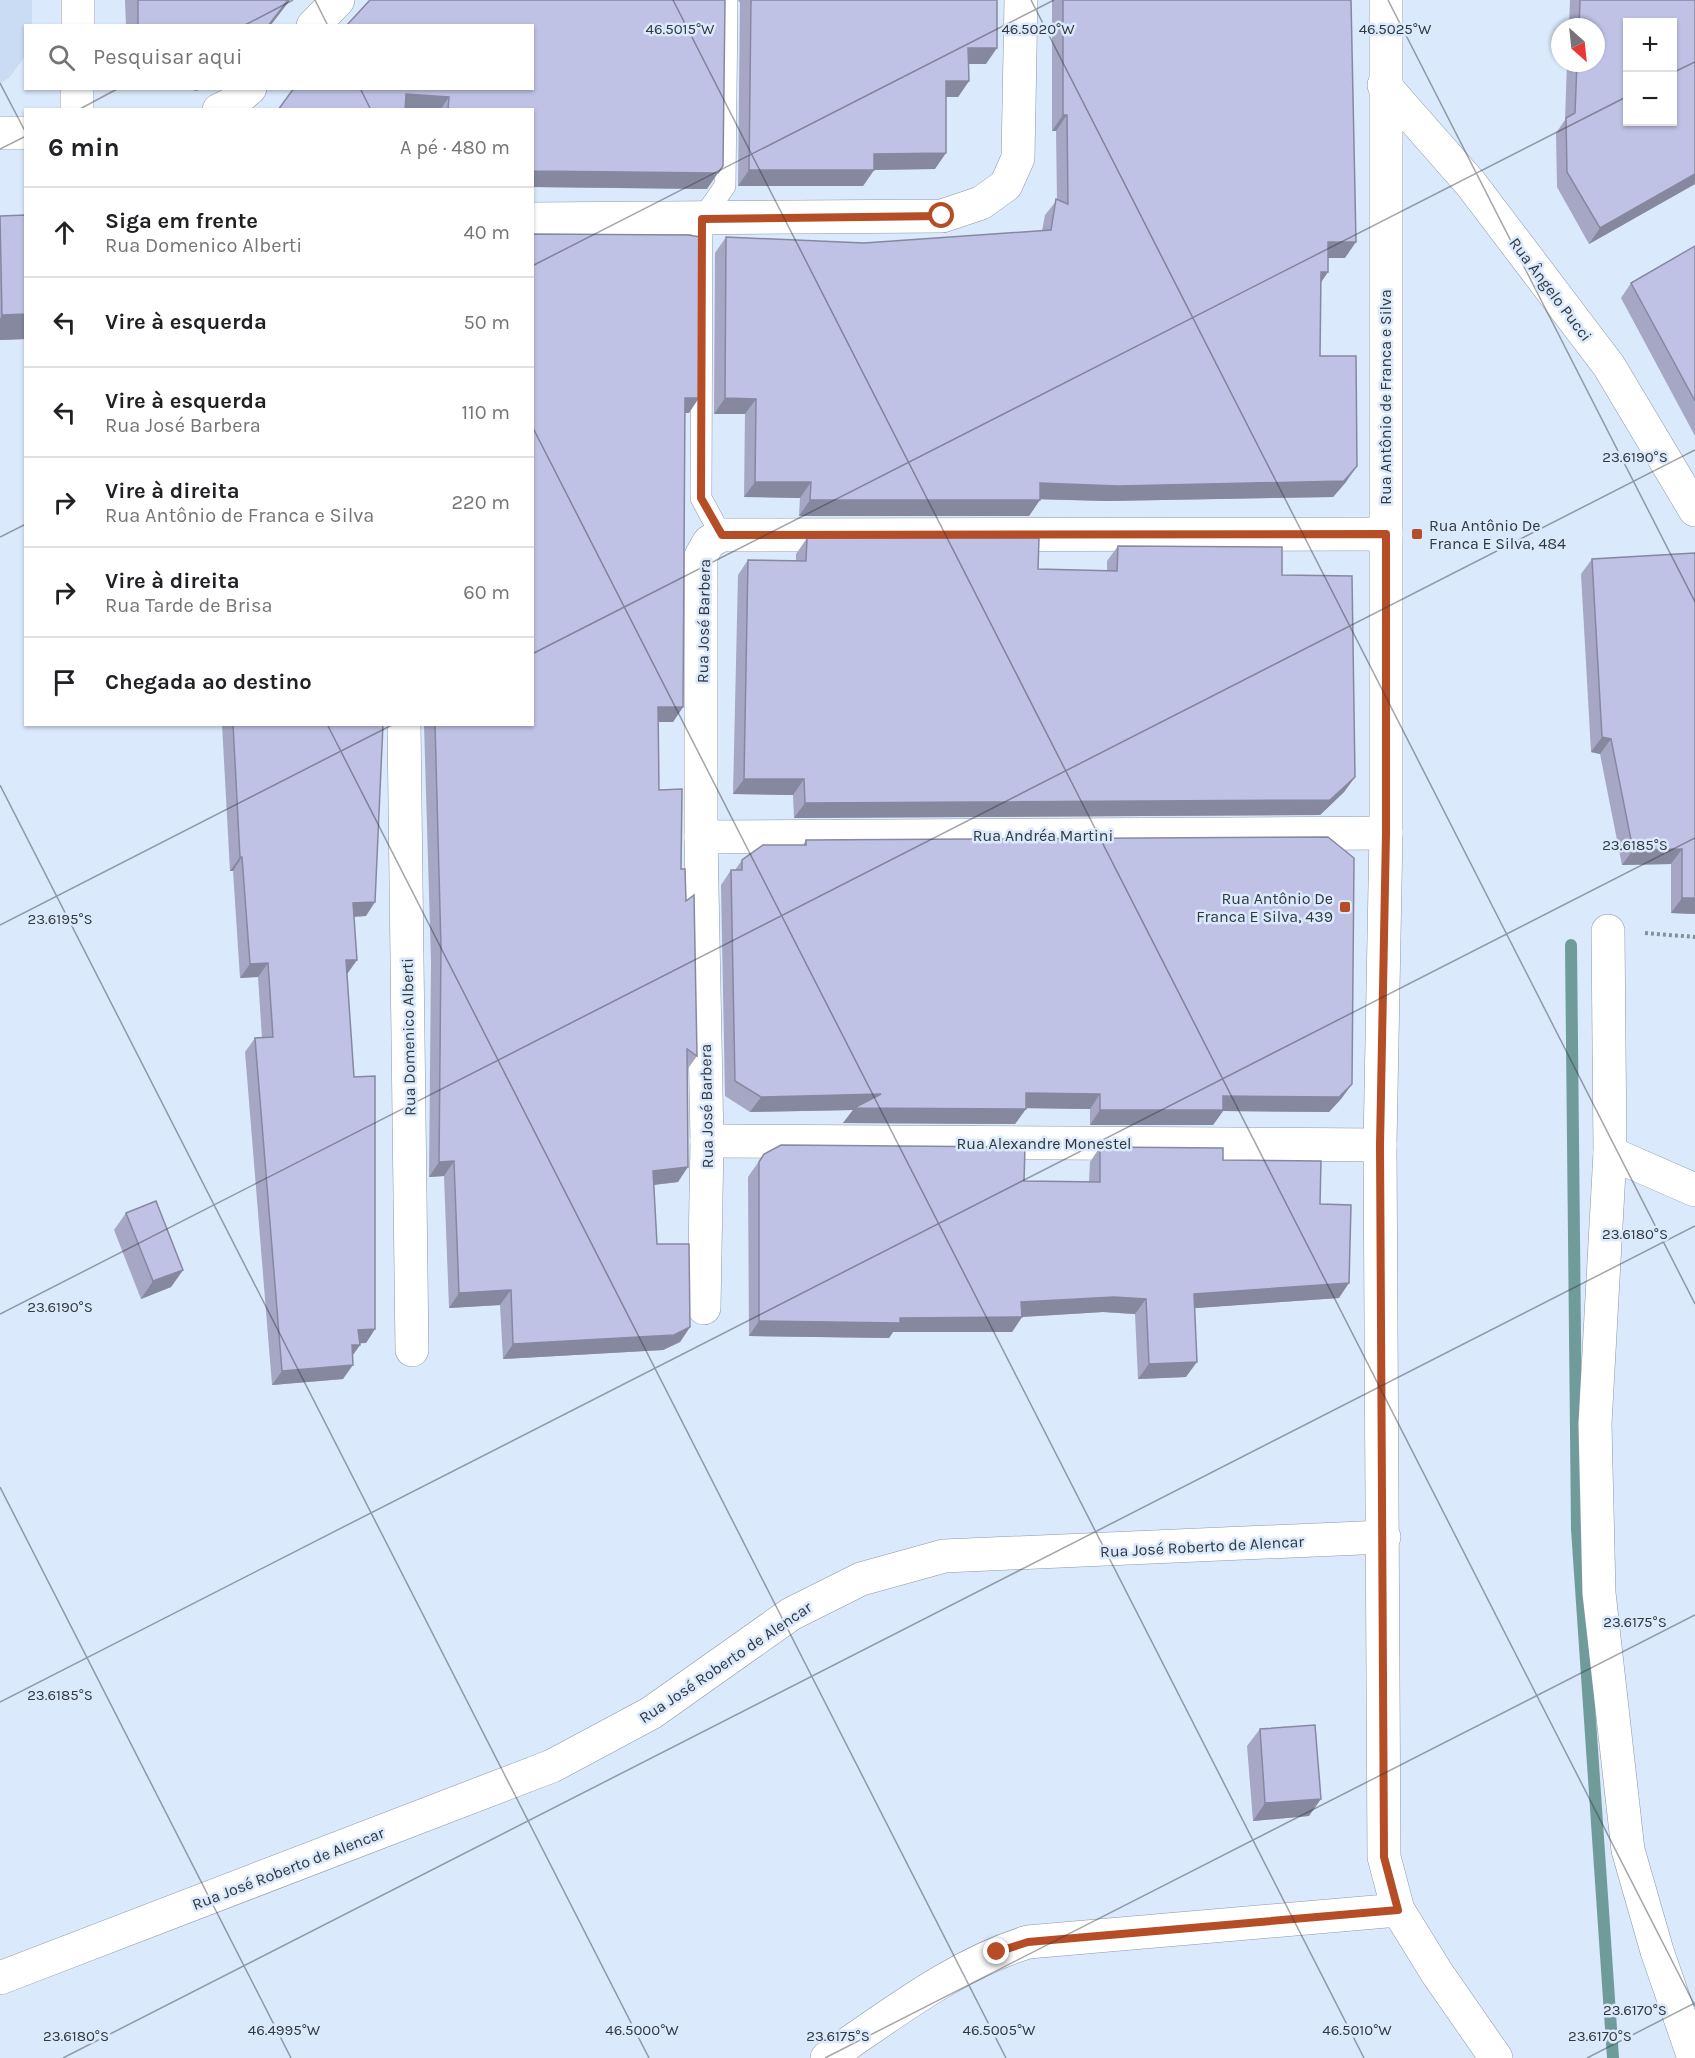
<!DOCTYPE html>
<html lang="pt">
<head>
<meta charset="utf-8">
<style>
	:root { --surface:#fff; --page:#f2f2f2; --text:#202124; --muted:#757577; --line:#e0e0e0 }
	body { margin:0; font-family:Karla,sans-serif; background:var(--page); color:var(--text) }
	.controls { position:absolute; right:18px; top:18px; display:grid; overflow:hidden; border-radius:0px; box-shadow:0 2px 4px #0004 }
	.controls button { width:54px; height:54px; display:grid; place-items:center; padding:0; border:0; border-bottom:2px solid var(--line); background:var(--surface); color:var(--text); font:30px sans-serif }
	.compass { position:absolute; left:1551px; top:18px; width:54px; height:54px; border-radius:50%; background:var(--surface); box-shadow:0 2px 4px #0004; rotate:153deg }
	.stop { position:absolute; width:18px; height:18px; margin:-14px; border:4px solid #b54e26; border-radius:50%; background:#fff }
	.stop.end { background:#b54e26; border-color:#fff; box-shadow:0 2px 6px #0008 }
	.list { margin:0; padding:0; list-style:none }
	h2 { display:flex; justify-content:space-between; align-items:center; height:78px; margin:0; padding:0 24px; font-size:26px }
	h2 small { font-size:20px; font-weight:400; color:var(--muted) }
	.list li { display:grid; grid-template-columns:39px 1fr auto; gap:18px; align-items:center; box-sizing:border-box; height:90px; padding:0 24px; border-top:2px solid var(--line) }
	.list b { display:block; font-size:22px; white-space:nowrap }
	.list p { margin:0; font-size:20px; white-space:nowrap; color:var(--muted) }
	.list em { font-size:20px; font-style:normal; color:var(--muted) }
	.icon { flex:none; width:33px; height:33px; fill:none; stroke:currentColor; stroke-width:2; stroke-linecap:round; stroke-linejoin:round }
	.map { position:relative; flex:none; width:1695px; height:2058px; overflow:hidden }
	.search { position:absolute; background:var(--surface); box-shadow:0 2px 4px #0004; left:24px; top:24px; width:510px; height:66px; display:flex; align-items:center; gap:15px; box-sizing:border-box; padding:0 21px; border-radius:0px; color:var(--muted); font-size:22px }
	.panel { position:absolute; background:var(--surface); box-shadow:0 2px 4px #0004; left:24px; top:108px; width:510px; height:618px; border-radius:0px }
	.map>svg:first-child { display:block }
</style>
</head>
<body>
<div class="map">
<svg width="1695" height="2058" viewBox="0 0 1695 2058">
	<rect width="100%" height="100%" fill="#dae9fb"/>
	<polygon fill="#c9dcf3" points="0,0 32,0 32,25 26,26 25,56 10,77 0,84"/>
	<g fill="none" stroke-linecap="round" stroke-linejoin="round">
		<polyline stroke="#6f9b9b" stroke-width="12" points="1571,945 1577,1529 1613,2058"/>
		<g stroke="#8a98a8" stroke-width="22">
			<polyline id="service" points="721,535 701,498 702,219 725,186 727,3"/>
		</g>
		<g stroke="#8a98a8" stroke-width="34">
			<g id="minor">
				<polyline points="78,26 78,0"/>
				<polyline points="313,26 338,0"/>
				<polyline points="1384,85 1471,184 1609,366 1695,510"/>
				<polyline points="77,110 77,88"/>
				<polyline points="219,110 230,105 250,88"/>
				<polyline points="0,133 26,133"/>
				<polyline points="532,219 942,216 981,203 1006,185 1018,158 1021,0"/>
				<polyline points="404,724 412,1350"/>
				<polyline points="701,837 1386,833"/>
				<polyline points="1608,931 1610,1153 1595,1424 1599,1593 1628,1850 1657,1951 1694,2058"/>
				<polyline points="707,1141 1380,1145"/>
				<polyline points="1610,1153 1695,1190"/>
				<polyline points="704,1308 707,1141 701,837 701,556 709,542 721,535 1386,534"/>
				<polyline points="0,1978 552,1766 651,1713 791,1614 861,1579 944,1556 1384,1537"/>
				<path d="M827,2058C891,2015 954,1965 1028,1942L1398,1910"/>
			</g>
		</g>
		<g stroke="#8a98a8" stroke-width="34">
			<polyline id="secondary" points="1386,0 1386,833 1380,1145 1384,1857 1398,1910 1437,1973 1496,2058"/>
		</g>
		<polyline stroke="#86919d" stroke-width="4" stroke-dasharray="3 3" stroke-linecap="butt" points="1645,933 1695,937"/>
		<use href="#service" stroke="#fff" stroke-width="21"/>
		<use href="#minor" stroke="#fff" stroke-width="33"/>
		<use href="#secondary" stroke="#fff" stroke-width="33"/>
	</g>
	<g fill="#a5a7c5">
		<polygon points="125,0 290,0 270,26 126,26"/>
		<polygon points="738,0 997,0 986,64 969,64 969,81 958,97 946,97 935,169 874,170 863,186 738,186 740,3"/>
		<polygon points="1052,0 1351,0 1345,258 1328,258 1328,272 1321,282 1320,356 1346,482 1333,497 1107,501 1040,499 1029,516 799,516 800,498 744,497 745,414 714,414 715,253 726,237 864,243 1042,231 1045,215 1057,200 1056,131 1052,131"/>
		<polygon points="1570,0 1695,0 1695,184 1589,244 1557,187 1556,133 1565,120 1567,63 1596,63 1596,27 1569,27"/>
		<polygon points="532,88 707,189 532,187 532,110 278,110"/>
		<polygon points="0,216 26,339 0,340"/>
		<polygon points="532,234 689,413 685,413 683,707 673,722 658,722 659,790 681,869 686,901 697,1056 687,1070 678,1182 654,1185 657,1244 690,1327 680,1342 663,1350 503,1359 500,1305 449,1308 444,1176 429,1177 431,962 424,724 532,724"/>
		<polygon points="1695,246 1695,436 1621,298 1631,283"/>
		<polygon points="807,538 1038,569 1107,571 1107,561 1118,546 1282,575 1355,777 1344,792 1320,815 794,818 793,795 733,794 738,575 748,560 796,561 796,554"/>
		<polygon points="1695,553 1695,914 1671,913 1671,864 1622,865 1600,754 1591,752 1581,574 1592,559"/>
		<polygon points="222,724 383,724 366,916 354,917 357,960 347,974 354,1077 375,1329 366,1343 360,1343 360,1345 352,1356 343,1379 272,1385 245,1052 255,1038 262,1038 258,977 240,978 233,871 230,871"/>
		<polygon points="806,840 1352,1084 1341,1099 1329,1112 1223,1111 1213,1125 1090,1125 1090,1109 1026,1108 1015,1124 843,1123 853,1110 750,1112 725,1096 721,885 731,870 735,870 742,860 803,845"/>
		<polygon points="1100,1147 1223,1160 1320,1204 1339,1298 1194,1308 1186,1377 1138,1379 1135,1314 1103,1312 1022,1317 1012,1332 893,1332 889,1338 749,1336 748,1177 764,1154 1024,1181 1089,1182 1090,1162"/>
		<polygon points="126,1213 183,1270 171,1287 141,1299 114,1230"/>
		<polygon points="1260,1729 1309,1816 1253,1821 1247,1746"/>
	</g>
	<g fill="#8688a0">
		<polygon points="288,0 290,0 270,26 268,26"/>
		<polygon points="968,48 997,48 986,64 957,64"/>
		<polygon points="946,81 969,81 958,97 935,97"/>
		<polygon points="196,88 212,88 194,91"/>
		<polygon points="406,94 449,97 440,110 396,110"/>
		<polygon points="1063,115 1067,115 1056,131 1052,131"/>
		<polygon points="946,153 935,169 863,170 874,154"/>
		<polygon points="749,170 874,170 863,186 738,186"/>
		<polygon points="532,171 718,173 707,189 532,187"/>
		<polygon points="1695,174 1695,184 1589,244 1600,228"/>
		<polygon points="1328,242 1356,242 1345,258 1317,258"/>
		<polygon points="1321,272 1328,272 1317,288"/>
		<polygon points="26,314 26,339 0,340 0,319 2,315"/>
		<polygon points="685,398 699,398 689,413 674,413"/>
		<polygon points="725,398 756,399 745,414 714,414"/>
		<polygon points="1357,466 1346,482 1333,497 1107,501 1029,499 1040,483"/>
		<polygon points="755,482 811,482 800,498 744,497"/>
		<polygon points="810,500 1040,500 1029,516 799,516"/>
		<polygon points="658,707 683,707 673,722 648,722"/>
		<polygon points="1602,737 1611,739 1600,754 1591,752"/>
		<polygon points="1355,777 1344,792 1320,815 794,818 805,803"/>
		<polygon points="744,779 804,779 793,795 733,794"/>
		<polygon points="1682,849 1671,864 1622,865 1633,850"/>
		<polygon points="240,857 242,857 233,871 230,871"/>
		<polygon points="1682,898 1695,898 1695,914 1671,913"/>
		<polygon points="375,902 366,916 344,917 353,903"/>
		<polygon points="346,960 357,960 347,974"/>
		<polygon points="268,963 258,977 240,978 250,964"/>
		<polygon points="1352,1084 1341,1099 1329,1112 1223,1111 1213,1125 1090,1125 1100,1110 1223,1096"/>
		<polygon points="1026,1093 1100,1094 1090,1109 1015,1108"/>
		<polygon points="881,1094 1026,1109 1015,1124 843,1123 853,1110 750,1112 761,1097"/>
		<polygon points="454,1161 444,1176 429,1177 439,1162"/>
		<polygon points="688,1167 678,1182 643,1186 653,1171"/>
		<polygon points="183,1270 171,1287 141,1299 153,1281"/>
		<polygon points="1349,1283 1339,1298 1183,1309 1194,1294"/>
		<polygon points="511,1290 500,1305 449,1308 459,1293"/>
		<polygon points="1114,1297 1146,1299 1135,1314 1103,1312 1020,1317 1022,1317 1012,1332 893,1332 889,1338 749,1336 759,1321 900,1318 1021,1302"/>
		<polygon points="690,1327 680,1342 663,1350 503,1359 513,1344"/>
		<polygon points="375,1329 366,1343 349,1344 358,1330"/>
		<polygon points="352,1345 360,1345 350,1359"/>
		<polygon points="1197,1362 1186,1377 1138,1379 1149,1364"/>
		<polygon points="353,1365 343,1379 272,1385 282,1371"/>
		<polygon points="1321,1799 1309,1816 1253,1821 1265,1803"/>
	</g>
	<g fill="#c0c2e5" stroke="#8688a0" stroke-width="1.5" fill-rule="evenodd">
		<polygon points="138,0 288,0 268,26 138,26"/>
		<polygon points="370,0 725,0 723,166 718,173 532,171 532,110 448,110 449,97 406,94 405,110 278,110 294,88 532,88 532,26 346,26"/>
		<polygon points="751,0 997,0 997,48 968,48 969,81 946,81 946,153 874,154 874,170 749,170"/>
		<polygon points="1063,0 1351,0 1356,242 1328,242 1328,272 1321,272 1320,356 1356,356 1357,466 1344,481 1118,486 1040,483 1040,500 810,500 811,482 755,482 756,399 725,398 726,237 864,243 1051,230 1056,199 1068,204 1067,115 1063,115"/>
		<path d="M1580,0H1695V174L1600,228L1567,172L1566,118L1575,113L1577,63H1596V27H1579ZM1628,22H1672V122H1628Z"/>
		<polygon points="26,215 26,314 2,315 0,216"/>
		<polygon points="532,234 688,235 700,237 699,398 685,398 683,707 658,707 659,790 682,789 681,869 685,869 686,901 694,895 697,1056 687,1049 688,1167 653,1171 657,1244 689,1244 690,1327 674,1335 513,1344 511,1290 459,1293 454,1161 439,1162 441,947 435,724 532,724"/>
		<polygon points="1695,246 1695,401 1631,283"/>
		<polygon points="807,538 1039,538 1038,569 1117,571 1118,546 1282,547 1282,575 1352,576 1355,777 1330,800 805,803 804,779 744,779 748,560 806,561"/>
		<polygon points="1695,553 1695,898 1682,898 1682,849 1633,850 1611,739 1602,737 1592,559"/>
		<polygon points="233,724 383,724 375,902 353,903 357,960 346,960 354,1077 375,1076 375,1329 358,1330 360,1345 352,1345 353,1365 282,1371 255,1038 273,1037 268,963 250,964 242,857 240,857"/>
		<polygon points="1328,837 1354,858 1352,1084 1339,1097 1223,1096 1223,1110 1100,1110 1100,1094 1026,1093 1026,1109 854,1108 881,1094 761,1097 735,1081 731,870 742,870 742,860 763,845 806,845 806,840"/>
		<polygon points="781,1145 1025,1147 1024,1181 1100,1182 1100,1147 1223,1148 1223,1160 1321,1161 1320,1204 1351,1205 1349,1283 1194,1294 1197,1362 1149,1364 1146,1299 1114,1297 1021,1302 1022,1317 900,1318 900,1323 759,1321 759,1162 764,1154"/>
		<polygon points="156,1201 183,1270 153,1281 126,1213"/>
		<polygon points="1315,1725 1321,1799 1265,1803 1260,1729"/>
	</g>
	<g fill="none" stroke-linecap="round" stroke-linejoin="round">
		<polyline stroke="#b54e26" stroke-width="8" points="942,216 702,219 701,498 722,535 1386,534 1386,833 1380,1145 1384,1857 1398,1910 1028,1942 997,1952"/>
	</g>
	<path fill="none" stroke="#32383f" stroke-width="1.5" stroke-opacity="0.45" d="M315,0L328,26M673,0L1695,2006M1031,0L1695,1304M1388,0L1695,602M243,26L293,0M1672,73L1695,62M0,83L26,133M360,88L371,110M78,110L119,88M0,149L26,136M532,266L1054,0M532,426L1364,2058M0,537L26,524M532,654L1628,96M327,724L1006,2058M0,785L649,2058M0,925L394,724M0,1314L1695,450M0,1487L291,2058M0,1702L1695,838M63,2058L1695,1226M825,2058L1695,1615M1587,2058L1695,2003"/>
	<g fill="#b54e26" stroke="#dae9fb" stroke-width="2">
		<rect x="1411" y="528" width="12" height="12" rx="3"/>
		<rect x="1339" y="901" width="12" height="12" rx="3"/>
	</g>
	<g text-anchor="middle" stroke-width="5" stroke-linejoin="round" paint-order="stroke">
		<g font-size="16" fill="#32383f" stroke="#dae9fb">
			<text transform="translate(1551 289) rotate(53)" y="6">Rua Ângelo Pucci</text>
			<text transform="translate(1385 397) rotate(-90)" y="6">Rua Antônio de Franca e Silva</text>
			<text transform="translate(703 621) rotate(-89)" y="6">Rua José Barbera</text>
			<text x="1043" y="841">Rua Andréa Martini</text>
			<text transform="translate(408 1037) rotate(-91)" y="6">Rua Domenico Alberti</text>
			<text transform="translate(706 1106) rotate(-91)" y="6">Rua José Barbera</text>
			<text x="1044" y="1149">Rua Alexandre Monestel</text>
			<text transform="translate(1202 1546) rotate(-3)" y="6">Rua José Roberto de Alencar</text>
			<text transform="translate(725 1662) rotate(-34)" y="6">Rua José Roberto de Alencar</text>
			<text transform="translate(288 1868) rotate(-21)" y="6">Rua José Roberto de Alencar</text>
		</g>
		<g font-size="16" fill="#32383f" stroke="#dae9fb" text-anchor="start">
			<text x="1429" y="531">Rua Antônio De<tspan x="1429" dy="18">Franca E Silva, 484</tspan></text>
			<text x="1333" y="904" text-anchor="end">Rua Antônio De<tspan x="1333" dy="18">Franca E Silva, 439</tspan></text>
		</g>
	</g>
	<g font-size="15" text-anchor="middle" fill="#32383f" stroke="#dae9fb" stroke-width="5" stroke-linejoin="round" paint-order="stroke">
		<text x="680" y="34">46.5015°W</text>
		<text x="1038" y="34">46.5020°W</text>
		<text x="1395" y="34">46.5025°W</text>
		<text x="1635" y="462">23.6190°S</text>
		<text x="1635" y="850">23.6185°S</text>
		<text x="60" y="924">23.6195°S</text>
		<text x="1635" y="1239">23.6180°S</text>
		<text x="60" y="1312">23.6190°S</text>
		<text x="1635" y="1627">23.6175°S</text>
		<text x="60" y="1700">23.6185°S</text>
		<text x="1635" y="2015">23.6170°S</text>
		<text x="284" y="2035">46.4995°W</text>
		<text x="642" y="2035">46.5000°W</text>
		<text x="999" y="2035">46.5005°W</text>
		<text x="1357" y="2035">46.5010°W</text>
		<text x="76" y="2041">23.6180°S</text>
		<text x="838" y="2041">23.6175°S</text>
		<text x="1600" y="2041">23.6170°S</text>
	</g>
</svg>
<div class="controls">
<button>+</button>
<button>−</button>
</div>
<svg class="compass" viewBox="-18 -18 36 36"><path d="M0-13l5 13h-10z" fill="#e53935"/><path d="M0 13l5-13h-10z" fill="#757577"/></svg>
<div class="stop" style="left:942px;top:216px"></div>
<div class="stop end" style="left:997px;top:1952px"></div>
<div class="search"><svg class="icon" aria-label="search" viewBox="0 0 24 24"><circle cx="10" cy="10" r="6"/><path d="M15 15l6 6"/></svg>Pesquisar aqui</div>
<section class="panel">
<h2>6 min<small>A pé · 480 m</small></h2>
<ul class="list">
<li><svg class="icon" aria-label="ahead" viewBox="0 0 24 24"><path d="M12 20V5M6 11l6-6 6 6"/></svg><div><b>Siga em frente</b><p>Rua Domenico Alberti</p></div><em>40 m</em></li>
<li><svg class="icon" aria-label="left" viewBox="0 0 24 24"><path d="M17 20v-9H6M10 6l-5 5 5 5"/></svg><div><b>Vire à esquerda</b></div><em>50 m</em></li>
<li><svg class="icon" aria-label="left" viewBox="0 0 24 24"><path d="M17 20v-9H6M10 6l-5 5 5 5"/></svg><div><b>Vire à esquerda</b><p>Rua José Barbera</p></div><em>110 m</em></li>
<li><svg class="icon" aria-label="right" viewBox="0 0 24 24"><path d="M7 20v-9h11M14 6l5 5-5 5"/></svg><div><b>Vire à direita</b><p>Rua Antônio de Franca e Silva</p></div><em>220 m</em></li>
<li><svg class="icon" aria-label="right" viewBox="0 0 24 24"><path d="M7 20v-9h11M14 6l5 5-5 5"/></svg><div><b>Vire à direita</b><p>Rua Tarde de Brisa</p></div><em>60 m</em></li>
<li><svg class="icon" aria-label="arrive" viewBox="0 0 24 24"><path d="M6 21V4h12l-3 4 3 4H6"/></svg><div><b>Chegada ao destino</b></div></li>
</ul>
</section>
</div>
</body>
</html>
